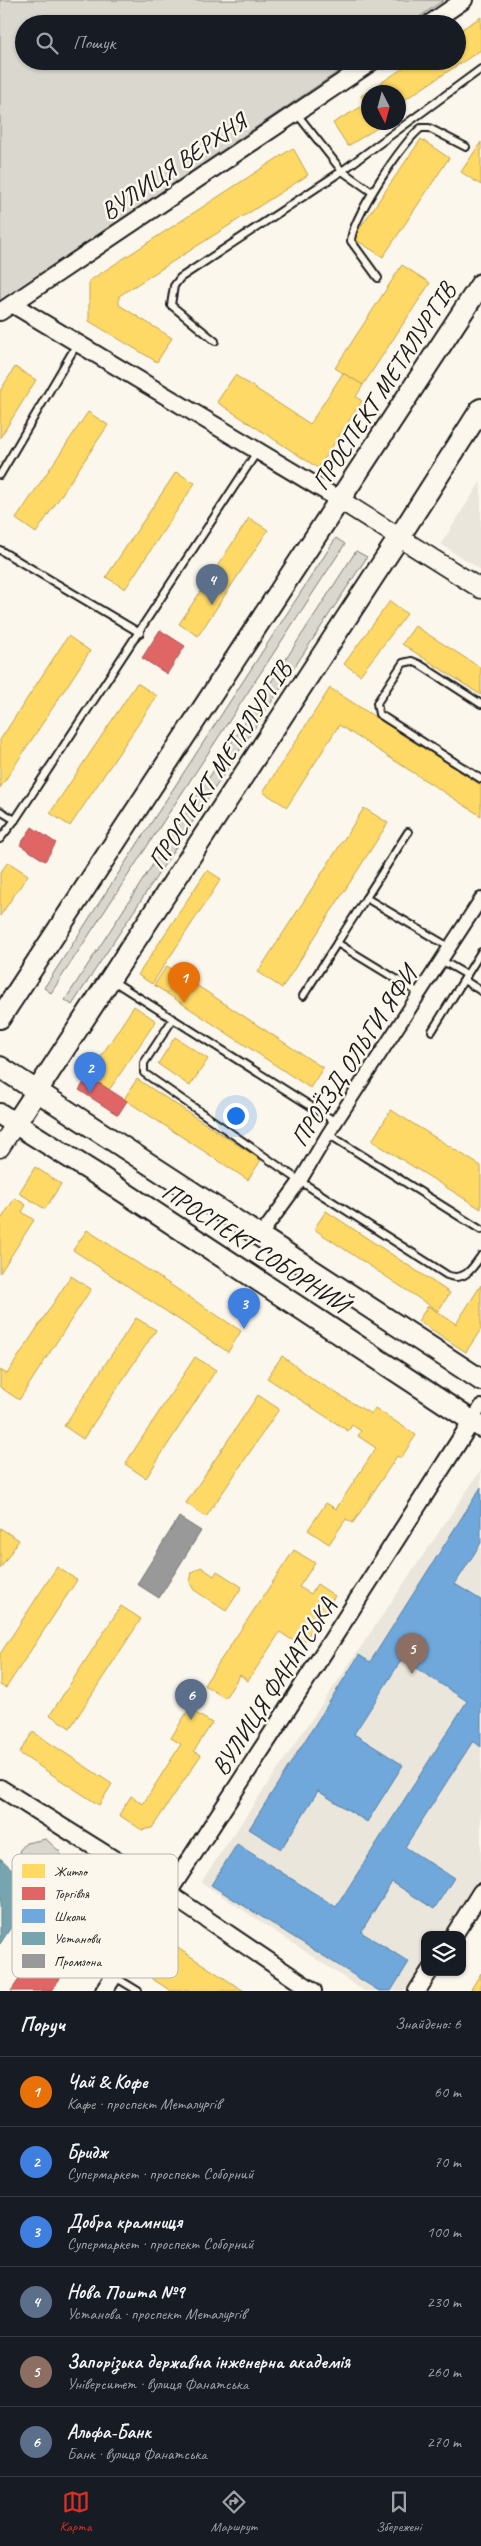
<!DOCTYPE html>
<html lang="uk">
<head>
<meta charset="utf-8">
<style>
	:root { --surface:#171b24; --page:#242831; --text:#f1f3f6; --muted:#9ea1a6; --line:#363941; --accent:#d93025 }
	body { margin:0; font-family:Caveat,sans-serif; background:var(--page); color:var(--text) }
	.controls { position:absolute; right:15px; bottom:15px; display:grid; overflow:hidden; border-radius:10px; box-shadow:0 1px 4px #0004 }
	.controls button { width:45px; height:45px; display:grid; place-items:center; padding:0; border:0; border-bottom:1px solid var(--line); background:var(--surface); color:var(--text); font:25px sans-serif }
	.compass { position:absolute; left:361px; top:85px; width:45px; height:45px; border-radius:50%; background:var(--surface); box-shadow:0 1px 4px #0004; rotate:174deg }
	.you { position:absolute; left:235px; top:1115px; width:18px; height:18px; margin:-12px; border:4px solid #fff; border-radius:50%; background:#1a73e8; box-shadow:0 0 0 8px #1a73e833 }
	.badge { display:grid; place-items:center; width:32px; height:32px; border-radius:50%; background:var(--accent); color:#fff; font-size:16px; font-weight:700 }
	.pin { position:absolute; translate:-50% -41px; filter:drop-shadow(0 1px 2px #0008) }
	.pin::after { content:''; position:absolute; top:26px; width:18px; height:15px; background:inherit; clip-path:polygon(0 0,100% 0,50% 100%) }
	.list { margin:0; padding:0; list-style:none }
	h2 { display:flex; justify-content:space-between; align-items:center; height:65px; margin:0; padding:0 20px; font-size:21px }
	h2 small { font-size:16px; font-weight:400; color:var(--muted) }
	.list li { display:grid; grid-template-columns:32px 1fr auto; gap:15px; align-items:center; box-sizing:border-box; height:70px; padding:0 20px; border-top:1px solid var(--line) }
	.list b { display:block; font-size:19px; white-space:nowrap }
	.list p { margin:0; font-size:16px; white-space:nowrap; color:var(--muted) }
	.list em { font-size:16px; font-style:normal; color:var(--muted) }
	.icon { flex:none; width:28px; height:28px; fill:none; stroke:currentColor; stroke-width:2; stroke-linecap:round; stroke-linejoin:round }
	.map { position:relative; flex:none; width:481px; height:1991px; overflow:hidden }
	.search { position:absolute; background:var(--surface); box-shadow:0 1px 4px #0004; left:15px; right:15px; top:15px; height:55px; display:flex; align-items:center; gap:12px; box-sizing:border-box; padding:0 18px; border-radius:28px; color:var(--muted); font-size:19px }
	.sheet { height:485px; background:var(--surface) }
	nav { display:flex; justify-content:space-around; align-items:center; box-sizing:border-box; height:70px; border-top:1px solid var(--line); background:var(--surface); font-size:14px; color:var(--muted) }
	nav a { display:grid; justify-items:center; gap:2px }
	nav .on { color:var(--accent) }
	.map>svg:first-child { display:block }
</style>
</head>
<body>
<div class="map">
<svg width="481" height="1991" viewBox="0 0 481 1991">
	<rect width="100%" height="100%" fill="#fbf7ec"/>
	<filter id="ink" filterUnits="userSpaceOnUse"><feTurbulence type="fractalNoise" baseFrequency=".02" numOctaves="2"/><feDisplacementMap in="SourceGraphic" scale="10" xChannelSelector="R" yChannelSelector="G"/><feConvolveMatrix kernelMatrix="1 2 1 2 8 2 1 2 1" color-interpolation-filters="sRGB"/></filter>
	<g filter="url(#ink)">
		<g fill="#eae6dc">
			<polygon points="481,481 481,570 441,544"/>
			<polygon points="481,1470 481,1879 445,1935 425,1935 425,1967 409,1991 364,1991 201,1882"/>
		</g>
		<g fill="#dad7ce" stroke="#7b7a75">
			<polygon points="0,0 444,0 409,24 24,24 24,61 354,61 0,301"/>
			<polygon points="336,538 345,544 51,993 44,988"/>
			<polygon points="356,551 367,557 72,1005 65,1000"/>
			<polygon points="46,1839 61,1853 50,1870 38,1872 19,1851 26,1843"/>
		</g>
		<g fill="#ffd966" stroke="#bba050">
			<polygon points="481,17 481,50 398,104 398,92 368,92 368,122 381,122 382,125 348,146 333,123 366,104 361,96 414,61 457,61 457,32"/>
			<polygon points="421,139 449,158 383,257 353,238"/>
			<polygon points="481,142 481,185 461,172"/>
			<polygon points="293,148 308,175 119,296 119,305 172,338 157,362 89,321 89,281"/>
			<polygon points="402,265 430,283 363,385 335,368"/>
			<polygon points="15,367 36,380 0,438 0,391"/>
			<polygon points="343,373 363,385 356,397 362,401 318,468 217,402 235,375 310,424"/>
			<polygon points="88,412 108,425 36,533 16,519"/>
			<polygon points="176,472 195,483 125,589 106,577"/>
			<polygon points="249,518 268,530 198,636 179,624"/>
			<polygon points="390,601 407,614 360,675 344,664"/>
			<polygon points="415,626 481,668 481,695 402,644"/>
			<polygon points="68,636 90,651 0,788 0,740"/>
			<polygon points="137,683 157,696 70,826 50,813"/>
			<polygon points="330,688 481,785 481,816 339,725 287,807 263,792"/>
			<polygon points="364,808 388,823 282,988 258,972"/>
			<polygon points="8,862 28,875 0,916 0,873"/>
			<polygon points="207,870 221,879 152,984 138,975"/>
			<polygon points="167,966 323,1068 310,1088 154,985"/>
			<polygon points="134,1006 156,1021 109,1090 88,1076"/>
			<polygon points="175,1037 208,1059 190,1086 158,1064"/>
			<polygon points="137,1079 261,1160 248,1180 124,1099"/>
			<polygon points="391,1110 481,1166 481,1209 372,1141"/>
			<polygon points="35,1167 61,1184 45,1209 19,1193"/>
			<polygon points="15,1198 26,1205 22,1212 34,1220 0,1273 0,1221"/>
			<polygon points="326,1211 450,1293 438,1311 314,1229"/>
			<polygon points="87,1230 241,1331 228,1352 73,1250"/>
			<polygon points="71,1276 91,1289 19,1400 0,1387 0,1370 7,1374"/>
			<polygon points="481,1285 481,1329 466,1352 418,1321 428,1306 456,1324"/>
			<polygon points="136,1318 156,1330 83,1439 64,1426"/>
			<polygon points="282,1356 316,1381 371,1414 375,1408 416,1435 401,1458 397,1456 353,1523 346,1519 329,1544 308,1530 326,1503 336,1509 376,1448 358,1436 361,1431 352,1425 348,1431 267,1378"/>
			<polygon points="195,1357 216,1370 146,1478 125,1464"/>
			<polygon points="258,1395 279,1409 206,1517 186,1503"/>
			<polygon points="0,1528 19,1540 0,1569"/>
			<polygon points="294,1550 315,1563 299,1587 311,1594 317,1584 335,1596 301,1646 280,1632 248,1681 240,1675 225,1698 204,1685"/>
			<polygon points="57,1567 77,1580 6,1688 0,1685 0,1654"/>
			<polygon points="201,1567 214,1576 217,1571 242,1587 226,1611 194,1590 190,1583 192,1572"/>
			<polygon points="121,1606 141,1619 70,1728 50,1715"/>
			<polygon points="189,1709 212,1723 194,1751 201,1755 152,1828 142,1830 119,1815 131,1796 143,1804 181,1744 171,1738"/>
			<polygon points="33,1732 112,1784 99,1805 19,1753"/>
			<polygon points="173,1945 244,1991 171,1991 151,1978"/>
			<polygon points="481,1973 481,1991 470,1991"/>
		</g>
		<g fill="#e06666" stroke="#a55050">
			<polygon points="160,630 185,646 167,674 142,658"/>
			<polygon points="32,827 56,843 45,861 20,845"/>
			<polygon points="88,1076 127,1101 118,1115 79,1090"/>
			<polygon points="43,1944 72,1962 51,1991 11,1991"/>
		</g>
		<polygon fill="#6fa8dc" stroke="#567ea2" points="481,1487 481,1543 455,1584 481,1600 481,1747 473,1741 405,1847 454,1878 434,1909 392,1882 361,1932 409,1962 391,1991 379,1991 211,1885 237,1844 336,1907 467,1701 402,1659 354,1734 403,1765 367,1822 318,1791 281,1849 249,1829 359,1655 370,1662"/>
		<polygon fill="#76a5af" stroke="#5b7c83" points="0,1858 15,1872 19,1885 32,1895 0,1944"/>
		<polygon fill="#999" stroke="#747474" points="179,1517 201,1531 159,1598 137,1584"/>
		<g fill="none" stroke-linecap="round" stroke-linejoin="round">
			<g stroke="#1c1c1c" stroke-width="10">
				<g id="service">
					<polyline points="297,114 342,171 372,192"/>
					<path d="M378,278L351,241C351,220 403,141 421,128H429L466,147"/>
					<polyline points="215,341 171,305 174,286 180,278 342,171 481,69"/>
					<polyline points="0,475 77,344"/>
					<polyline points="0,550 140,633"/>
					<polyline points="481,704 419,664 412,661 403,663 377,703 379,714 481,779"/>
					<polyline points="0,811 15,820 257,452"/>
					<polyline points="0,839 15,820"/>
					<polyline points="366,898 408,832"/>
					<polyline points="441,960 467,975"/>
					<polyline points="464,980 481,991"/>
					<polyline points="113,981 336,1122"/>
					<polyline points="419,993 337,943 366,898 449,947"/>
					<polyline points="303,996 337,943"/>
					<path d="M173,1019L144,1063V1073L300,1181L447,1275C464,1282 472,1269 481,1256"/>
					<polyline points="432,1031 481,952"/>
					<polyline points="328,1134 481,1230"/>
					<polyline points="115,1977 138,1991"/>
				</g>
			</g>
			<g stroke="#1c1c1c" stroke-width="16">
				<g id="minor">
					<polyline points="260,1236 300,1181 328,1134 481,899"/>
					<polyline points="472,1421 481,1406"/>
				</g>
			</g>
			<g stroke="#1c1c1c" stroke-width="20">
				<g id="tertiary">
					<polyline points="429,24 464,0"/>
					<polyline points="12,304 340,500"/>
					<polyline points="0,312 373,61"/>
					<polyline points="0,1788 168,1893 313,1991"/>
					<polyline points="454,1935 481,1892"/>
					<polyline points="104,1991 269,1738 472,1421"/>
					<polyline points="417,1991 429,1972"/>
				</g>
			</g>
			<g stroke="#1c1c1c" stroke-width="21">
				<g id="secondary">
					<polyline points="340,500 481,589"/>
					<polyline points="0,1148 16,1123"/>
				</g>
			</g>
			<g stroke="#1c1c1c" stroke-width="24">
				<g id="primary">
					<polyline points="0,1018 481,284"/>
					<polyline points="0,1067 481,1380"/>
					<polyline points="0,1114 104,1179 481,1427"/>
					<polyline points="16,1123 400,536 481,409"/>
				</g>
			</g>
			<use href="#service" stroke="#fbf7ec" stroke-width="6"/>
			<use href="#minor" stroke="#fbf7ec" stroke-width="12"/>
			<use href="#tertiary" stroke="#fbf7ec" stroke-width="16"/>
			<use href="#secondary" stroke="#fbf7ec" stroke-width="18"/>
			<use href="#primary" stroke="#fbf7ec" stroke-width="20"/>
		</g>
	</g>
	<g text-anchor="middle" stroke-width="5" stroke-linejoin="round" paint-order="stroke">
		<g font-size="25" fill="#1c1c1c" stroke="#fbf7ec">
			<text transform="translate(173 166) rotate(-34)" y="9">ВУЛИЦЯ ВЕРХНЯ</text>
			<text transform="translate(383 386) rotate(-57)" y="9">ПРОСПЕКТ МЕТАЛУРГІВ</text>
			<text transform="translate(219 765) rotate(-57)" y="9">ПРОСПЕКТ МЕТАЛУРГІВ</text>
			<text transform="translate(353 1056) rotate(-57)" y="9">ПРОЇЗД ОЛЬГИ ЯФИ</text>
			<text transform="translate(256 1247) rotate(33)" y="9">ПРОСПЕКТ СОБОРНИЙ</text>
			<text transform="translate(273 1686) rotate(-57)" y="9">ВУЛИЦЯ ФАНАТСЬКА</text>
		</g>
	</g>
	<rect x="12" y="1854" width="166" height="124" rx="8" fill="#fbf7ec" stroke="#b8b5ae" stroke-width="1"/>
	<rect x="22" y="1864" width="23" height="14" fill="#ffd966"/>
	<rect x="22" y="1887" width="23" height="13" fill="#e06666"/>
	<rect x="22" y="1909" width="23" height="14" fill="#6fa8dc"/>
	<rect x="22" y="1932" width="23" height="13" fill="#76a5af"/>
	<rect x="22" y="1954" width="23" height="14" fill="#999"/>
	<g font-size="14" fill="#1c1c1c">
		<text x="54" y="1876">Житло</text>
		<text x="54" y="1898">Торгівля</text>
		<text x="54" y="1921">Школи</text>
		<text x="54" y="1943">Установи</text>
		<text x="54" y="1966">Промзона</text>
	</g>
</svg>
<div class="controls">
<button><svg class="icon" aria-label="layers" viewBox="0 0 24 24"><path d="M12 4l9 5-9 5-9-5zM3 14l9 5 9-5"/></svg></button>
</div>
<svg class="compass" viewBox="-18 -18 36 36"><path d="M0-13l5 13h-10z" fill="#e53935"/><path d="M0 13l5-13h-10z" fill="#9ea1a6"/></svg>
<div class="you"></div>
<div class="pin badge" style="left:184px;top:1003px;background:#e8710a">1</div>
<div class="pin badge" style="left:90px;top:1093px;background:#3f7fe0">2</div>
<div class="pin badge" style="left:244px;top:1329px;background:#3f7fe0">3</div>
<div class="pin badge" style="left:212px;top:605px;background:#5c6f8a">4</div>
<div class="pin badge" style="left:412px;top:1674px;background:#8d6e63">5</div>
<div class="pin badge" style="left:191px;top:1720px;background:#5c6f8a">6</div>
<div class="search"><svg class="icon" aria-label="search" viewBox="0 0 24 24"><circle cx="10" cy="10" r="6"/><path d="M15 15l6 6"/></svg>Пошук</div>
</div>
<section class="sheet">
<h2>Поруч<small>Знайдено: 6</small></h2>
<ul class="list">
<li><span class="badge" style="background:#e8710a">1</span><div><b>Чай &amp; Кофе</b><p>Кафе · проспект Металургів</p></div><em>60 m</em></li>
<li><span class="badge" style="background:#3f7fe0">2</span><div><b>Бридж</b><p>Супермаркет · проспект Соборний</p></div><em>70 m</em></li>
<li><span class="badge" style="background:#3f7fe0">3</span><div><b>Добра крамниця</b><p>Супермаркет · проспект Соборний</p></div><em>100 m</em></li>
<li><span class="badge" style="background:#5c6f8a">4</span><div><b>Нова Пошта №9</b><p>Установа · проспект Металургів</p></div><em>230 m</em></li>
<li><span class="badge" style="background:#8d6e63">5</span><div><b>Запорізька державна інженерна академія</b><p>Університет · вулиця Фанатська</p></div><em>260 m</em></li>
<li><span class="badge" style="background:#5c6f8a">6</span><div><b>Альфа-Банк</b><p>Банк · вулиця Фанатська</p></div><em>270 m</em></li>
</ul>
</section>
<nav>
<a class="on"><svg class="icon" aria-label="map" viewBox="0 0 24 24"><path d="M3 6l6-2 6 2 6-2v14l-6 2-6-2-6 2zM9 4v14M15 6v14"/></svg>Карта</a>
<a><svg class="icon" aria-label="directions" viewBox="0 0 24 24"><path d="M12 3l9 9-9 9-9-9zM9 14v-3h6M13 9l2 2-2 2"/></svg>Маршрут</a>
<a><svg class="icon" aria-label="saved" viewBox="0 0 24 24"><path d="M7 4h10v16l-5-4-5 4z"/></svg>Збережені</a>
</nav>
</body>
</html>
